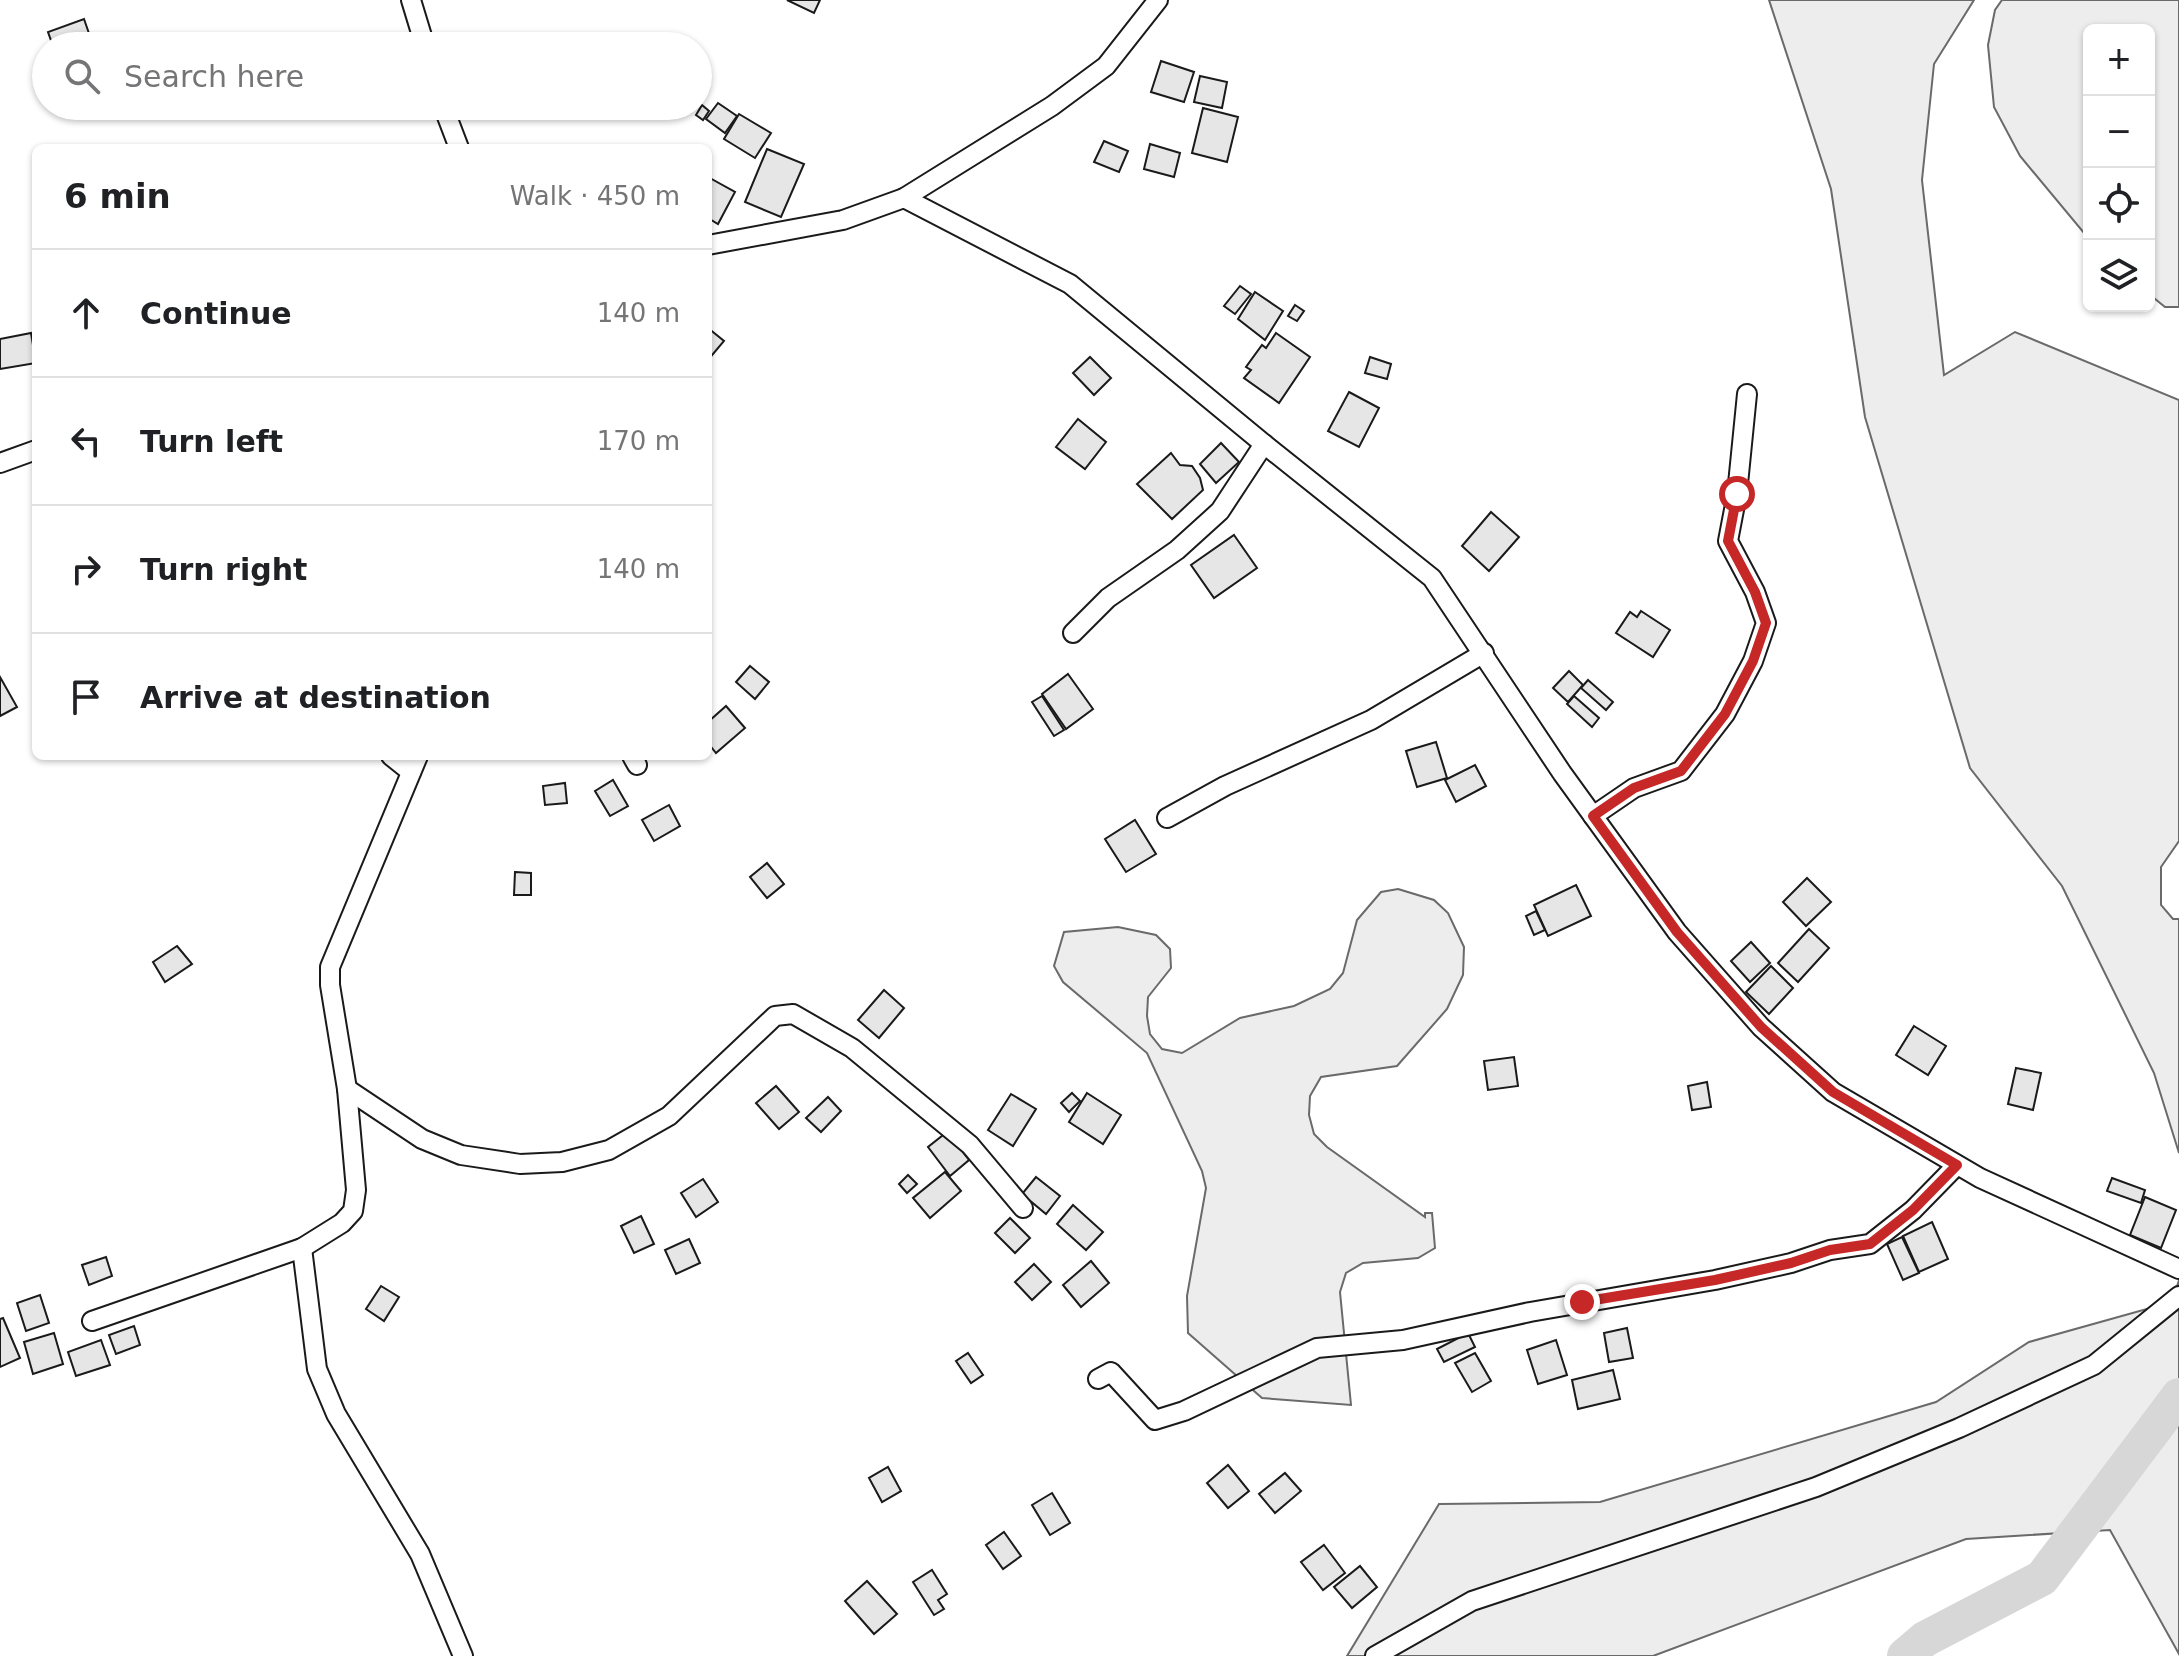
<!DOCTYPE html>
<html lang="en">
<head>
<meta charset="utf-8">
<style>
	:root { --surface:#fff; --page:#f2f2f2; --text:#202124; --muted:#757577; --line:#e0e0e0 }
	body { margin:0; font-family:"DejaVu Sans",sans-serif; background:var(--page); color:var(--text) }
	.controls { position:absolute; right:24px; top:24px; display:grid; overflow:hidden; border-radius:12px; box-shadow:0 2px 6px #0004 }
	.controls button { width:72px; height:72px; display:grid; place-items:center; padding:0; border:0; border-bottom:2px solid var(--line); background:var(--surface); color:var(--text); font:40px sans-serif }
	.stop { position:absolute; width:24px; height:24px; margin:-18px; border:6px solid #c62828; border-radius:50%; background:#fff }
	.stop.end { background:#c62828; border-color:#fff; box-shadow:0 2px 8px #0008 }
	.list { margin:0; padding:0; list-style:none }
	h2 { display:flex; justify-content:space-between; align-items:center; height:104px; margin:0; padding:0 32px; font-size:34px }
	h2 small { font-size:26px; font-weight:400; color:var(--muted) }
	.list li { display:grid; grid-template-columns:52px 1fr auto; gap:24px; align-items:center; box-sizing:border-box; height:128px; padding:0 32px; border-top:2px solid var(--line) }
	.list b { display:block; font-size:30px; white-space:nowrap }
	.list em { font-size:26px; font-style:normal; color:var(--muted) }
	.icon { flex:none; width:44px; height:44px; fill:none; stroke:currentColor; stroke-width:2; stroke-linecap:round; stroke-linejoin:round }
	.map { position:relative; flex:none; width:2179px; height:1656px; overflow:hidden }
	.search { position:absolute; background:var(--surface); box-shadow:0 2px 6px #0004; left:32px; top:32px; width:680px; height:88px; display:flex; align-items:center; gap:20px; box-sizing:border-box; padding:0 28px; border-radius:44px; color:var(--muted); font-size:30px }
	.panel { position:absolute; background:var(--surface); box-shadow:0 2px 6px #0004; left:32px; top:144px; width:680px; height:616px; border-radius:12px }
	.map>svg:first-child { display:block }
</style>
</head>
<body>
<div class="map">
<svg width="2179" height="1656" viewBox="0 0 2179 1656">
	<rect width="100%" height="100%" fill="#fff"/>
	<g fill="#ededed" stroke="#6a6a6a" stroke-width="2">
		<polygon points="1769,0 1974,0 1934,64 1922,180 1944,375 2015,332 2179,400 2179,841 2161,867 2161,905 2173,919 2179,919 2179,1153 2154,1073 2062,886 1970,768 1865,417 1831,189"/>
		<polygon points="2002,0 2179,0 2179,307 2165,307 2149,294 2149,30 2089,30 2089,239 2020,156 1994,107 1988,45 1995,10"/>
		<polygon points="1398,889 1434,900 1448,913 1464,947 1463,975 1447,1009 1397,1066 1321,1077 1310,1096 1309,1115 1314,1134 1327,1147 1425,1217 1425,1213 1432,1213 1435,1248 1418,1258 1363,1263 1346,1273 1340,1292 1351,1405 1262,1398 1188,1333 1187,1296 1206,1188 1202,1171 1147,1053 1063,982 1054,966 1064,932 1118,927 1156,935 1170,949 1171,968 1148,997 1147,1016 1150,1034 1162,1049 1182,1053 1240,1018 1294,1006 1330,989 1343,973 1357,920 1381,892"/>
		<polygon points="2179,1280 2179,1654 2110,1530 1966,1539 1653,1656 1347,1656 1439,1504 1600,1502 1936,1402 2029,1342 2172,1302"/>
	</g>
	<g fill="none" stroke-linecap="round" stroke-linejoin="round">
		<polyline stroke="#d7d7d7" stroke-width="36" points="1905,1656 1925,1639 2042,1578 2179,1396"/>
	</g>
	<g fill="#e6e6e6" stroke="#1a1a1a" stroke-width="2">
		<polygon points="787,0 820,0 814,13"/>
		<polygon points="84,19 93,45 53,46 48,32"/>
		<polygon points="355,37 358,46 330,46"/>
		<polygon points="1161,61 1194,72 1184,102 1151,92"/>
		<polygon points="1200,76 1227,82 1222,108 1194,102"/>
		<polygon points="718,103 737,116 725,133 706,119"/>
		<polygon points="702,105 709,111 703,120 696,115"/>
		<polygon points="1203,108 1238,117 1227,162 1192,153"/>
		<polygon points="739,114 771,133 755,158 724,139"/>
		<polygon points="1104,141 1128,151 1119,172 1094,162"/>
		<polygon points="1150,144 1180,153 1174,177 1144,169"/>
		<polygon points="767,149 804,164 781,217 745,202"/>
		<polygon points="708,177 735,192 718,224 708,218"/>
		<polygon points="1240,286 1251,294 1235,314 1224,306"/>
		<polygon points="1255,292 1283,311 1265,340 1238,319"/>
		<polygon points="1295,305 1304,311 1297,321 1288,316"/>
		<polygon points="708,328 724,341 708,360"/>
		<polygon points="31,333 36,363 0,369 0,339"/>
		<polygon points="1276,333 1310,357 1279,403 1244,378 1251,370 1246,367 1262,345 1266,348"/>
		<polygon points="1090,357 1111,378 1094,395 1073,373"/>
		<polygon points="1370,357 1391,364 1387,379 1365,373"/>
		<polygon points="1349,392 1379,408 1359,447 1328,431"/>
		<polygon points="1078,419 1106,442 1085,469 1056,447"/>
		<polygon points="1221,443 1239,462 1216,483 1200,464"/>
		<polygon points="1171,453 1180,465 1192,466 1200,478 1203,490 1172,519 1137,484"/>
		<polygon points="1491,512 1519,537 1489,571 1462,546"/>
		<polygon points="1234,535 1257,568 1214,598 1191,565"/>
		<polygon points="1641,611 1670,630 1653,657 1616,633 1630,612 1637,617"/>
		<polygon points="750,666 769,682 755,699 736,682"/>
		<polygon points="1569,671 1583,685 1568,702 1553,688"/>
		<polygon points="1068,674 1093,709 1066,729 1042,694"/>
		<polygon points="0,677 17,707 0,716"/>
		<polygon points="1588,680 1613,702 1606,710 1581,688"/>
		<polygon points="1042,696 1064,730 1054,736 1032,702"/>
		<polygon points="1574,696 1599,718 1592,727 1567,704"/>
		<polygon points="726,706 745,728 716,753 708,743 708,722"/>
		<polygon points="1436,742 1447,778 1417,787 1406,751"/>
		<polygon points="1475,765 1486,786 1456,802 1445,780"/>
		<polygon points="613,780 628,806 610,816 595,791"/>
		<polygon points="565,783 567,803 545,805 543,786"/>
		<polygon points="669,805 680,826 654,841 642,820"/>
		<polygon points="1135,820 1156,854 1126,872 1105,839"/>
		<polygon points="767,863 784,884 767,898 750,877"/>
		<polygon points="515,872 531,873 531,895 514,895"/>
		<polygon points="1807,878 1831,902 1806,926 1783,902"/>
		<polygon points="1576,885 1591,916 1548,936 1534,905"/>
		<polygon points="1536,911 1545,930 1534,935 1526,916"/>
		<polygon points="1809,929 1829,948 1798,982 1778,963"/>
		<polygon points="1751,942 1770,963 1750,982 1731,961"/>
		<polygon points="177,946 192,964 165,982 153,962"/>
		<polygon points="1771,966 1793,988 1769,1014 1746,992"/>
		<polygon points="884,990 904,1008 879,1038 858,1020"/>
		<polygon points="1914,1026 1946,1046 1928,1075 1896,1055"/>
		<polygon points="1514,1057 1518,1086 1488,1090 1484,1061"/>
		<polygon points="2016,1068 2041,1073 2033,1110 2008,1104"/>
		<polygon points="1707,1082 1711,1107 1692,1110 1688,1086"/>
		<polygon points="776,1086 799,1112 779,1129 756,1103"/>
		<polygon points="1072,1093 1080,1101 1069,1112 1061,1103"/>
		<polygon points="1087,1093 1121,1115 1103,1144 1069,1122"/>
		<polygon points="1011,1094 1036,1109 1013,1146 988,1130"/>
		<polygon points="828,1097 841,1111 821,1132 806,1118"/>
		<polygon points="947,1132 969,1160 950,1176 928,1147"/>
		<polygon points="945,1172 961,1191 930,1218 913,1198"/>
		<polygon points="908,1175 917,1184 907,1193 899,1184"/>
		<polygon points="1036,1177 1060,1196 1046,1214 1022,1194"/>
		<polygon points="2112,1178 2145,1190 2141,1203 2107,1191"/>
		<polygon points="703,1179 718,1202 696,1217 681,1193"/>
		<polygon points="2145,1197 2176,1210 2161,1248 2130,1235"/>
		<polygon points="1073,1205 1103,1232 1086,1250 1057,1224"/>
		<polygon points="641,1216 654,1244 634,1253 621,1226"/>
		<polygon points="1010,1218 1030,1238 1015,1253 995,1233"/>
		<polygon points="1932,1222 1948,1259 1919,1272 1903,1236"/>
		<polygon points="1902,1237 1919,1273 1903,1280 1887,1244"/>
		<polygon points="689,1239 700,1263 676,1274 665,1250"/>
		<polygon points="106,1257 112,1276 89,1285 82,1265"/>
		<polygon points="1091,1261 1109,1283 1081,1307 1063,1285"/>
		<polygon points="1034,1264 1051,1282 1032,1300 1015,1282"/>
		<polygon points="381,1286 399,1297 384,1321 366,1309"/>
		<polygon points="40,1295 49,1323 26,1331 17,1303"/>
		<polygon points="3,1318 20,1358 0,1367 0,1319"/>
		<polygon points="134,1326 140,1345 116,1354 109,1335"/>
		<polygon points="1627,1328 1633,1358 1609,1362 1604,1333"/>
		<polygon points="54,1333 63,1364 33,1374 24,1342"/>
		<polygon points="1468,1333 1475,1347 1444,1362 1437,1349"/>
		<polygon points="101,1340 110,1365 76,1376 68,1352"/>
		<polygon points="1556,1340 1567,1375 1538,1384 1527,1350"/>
		<polygon points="968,1353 983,1375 971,1383 956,1361"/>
		<polygon points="1475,1353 1491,1381 1472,1392 1455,1363"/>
		<polygon points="1613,1370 1620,1399 1578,1409 1572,1380"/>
		<polygon points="1228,1465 1249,1491 1228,1508 1207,1483"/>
		<polygon points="888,1467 901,1491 882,1502 869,1478"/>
		<polygon points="1285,1473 1301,1491 1275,1513 1259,1494"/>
		<polygon points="1052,1493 1070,1523 1050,1535 1032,1505"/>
		<polygon points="1004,1532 1021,1556 1003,1569 986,1545"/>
		<polygon points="1324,1545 1345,1573 1323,1590 1301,1562"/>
		<polygon points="1360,1566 1377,1587 1352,1608 1334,1587"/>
		<polygon points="932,1570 947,1594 938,1600 944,1609 934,1615 913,1582"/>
		<polygon points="867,1581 897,1614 874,1634 845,1601"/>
	</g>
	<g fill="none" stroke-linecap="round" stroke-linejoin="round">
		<g stroke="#1a1a1a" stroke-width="22">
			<g id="minor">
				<polyline points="411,0 425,46"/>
				<polyline points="443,106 459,148"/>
				<polyline points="904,198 1070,284 1264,444 1432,578 1562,773 1677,932 1761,1027 1833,1092 1980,1178 2179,1269"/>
				<polyline points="708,245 843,220 904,198 1052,106 1106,66 1158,0"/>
				<polyline points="0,463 36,450"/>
				<polyline points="1073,633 1108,598 1177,550 1220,511 1264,444"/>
				<polyline points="391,756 411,772"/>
				<polyline points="632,756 637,765"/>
				<polyline points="1593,816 1634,788 1681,771 1725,714 1753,661 1766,623 1755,592 1728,541 1737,494 1747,394"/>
				<polyline points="1167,818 1225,786 1371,720 1484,653"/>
				<polyline points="347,1089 422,1139 461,1155 520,1164 562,1162 609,1150 669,1116 775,1016 793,1014 852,1048 970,1145 1023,1208"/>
				<polyline points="302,1248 317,1369 336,1414 420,1554 463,1656"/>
				<polyline points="92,1321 302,1248 342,1223 353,1211 356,1190 347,1089 330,985 330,967 418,756"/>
				<polyline points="1098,1379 1111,1372 1155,1420 1184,1411 1317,1348 1403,1340 1530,1312 1715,1280 1791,1263 1830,1250 1870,1244 1913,1210 1957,1165"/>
				<polyline points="1375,1656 1472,1601 1816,1487 1959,1428 2094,1365 2179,1296"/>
			</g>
		</g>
		<use href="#minor" stroke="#fff" stroke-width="18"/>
	</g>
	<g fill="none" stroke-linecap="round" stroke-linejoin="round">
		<polyline stroke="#c62828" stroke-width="10" points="1582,1302 1715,1280 1791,1263 1830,1250 1870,1244 1913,1210 1957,1165 1833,1092 1761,1027 1677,932 1593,816 1634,788 1681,771 1725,714 1753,661 1766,623 1755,592 1728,541 1737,494"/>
	</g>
</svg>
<div class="controls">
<button>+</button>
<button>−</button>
<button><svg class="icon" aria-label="locate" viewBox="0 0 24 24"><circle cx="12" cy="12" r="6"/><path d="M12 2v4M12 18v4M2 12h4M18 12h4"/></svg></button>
<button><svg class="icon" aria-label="layers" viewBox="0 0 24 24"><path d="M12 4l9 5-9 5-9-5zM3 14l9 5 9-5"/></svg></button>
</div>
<div class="stop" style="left:1737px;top:494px"></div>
<div class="stop end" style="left:1582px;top:1302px"></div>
<div class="search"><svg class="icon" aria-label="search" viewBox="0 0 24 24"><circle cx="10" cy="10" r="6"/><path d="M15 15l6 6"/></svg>Search here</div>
<section class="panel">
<h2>6 min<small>Walk · 450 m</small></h2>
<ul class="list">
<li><svg class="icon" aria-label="ahead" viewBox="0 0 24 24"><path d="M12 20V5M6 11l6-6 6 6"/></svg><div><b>Continue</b></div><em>140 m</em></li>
<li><svg class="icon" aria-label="left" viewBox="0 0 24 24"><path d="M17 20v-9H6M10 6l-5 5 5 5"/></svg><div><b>Turn left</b></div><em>170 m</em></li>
<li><svg class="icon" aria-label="right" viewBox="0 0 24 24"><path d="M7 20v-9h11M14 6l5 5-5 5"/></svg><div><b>Turn right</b></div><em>140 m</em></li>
<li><svg class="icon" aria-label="arrive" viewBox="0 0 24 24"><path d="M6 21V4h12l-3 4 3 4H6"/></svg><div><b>Arrive at destination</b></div></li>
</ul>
</section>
</div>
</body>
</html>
